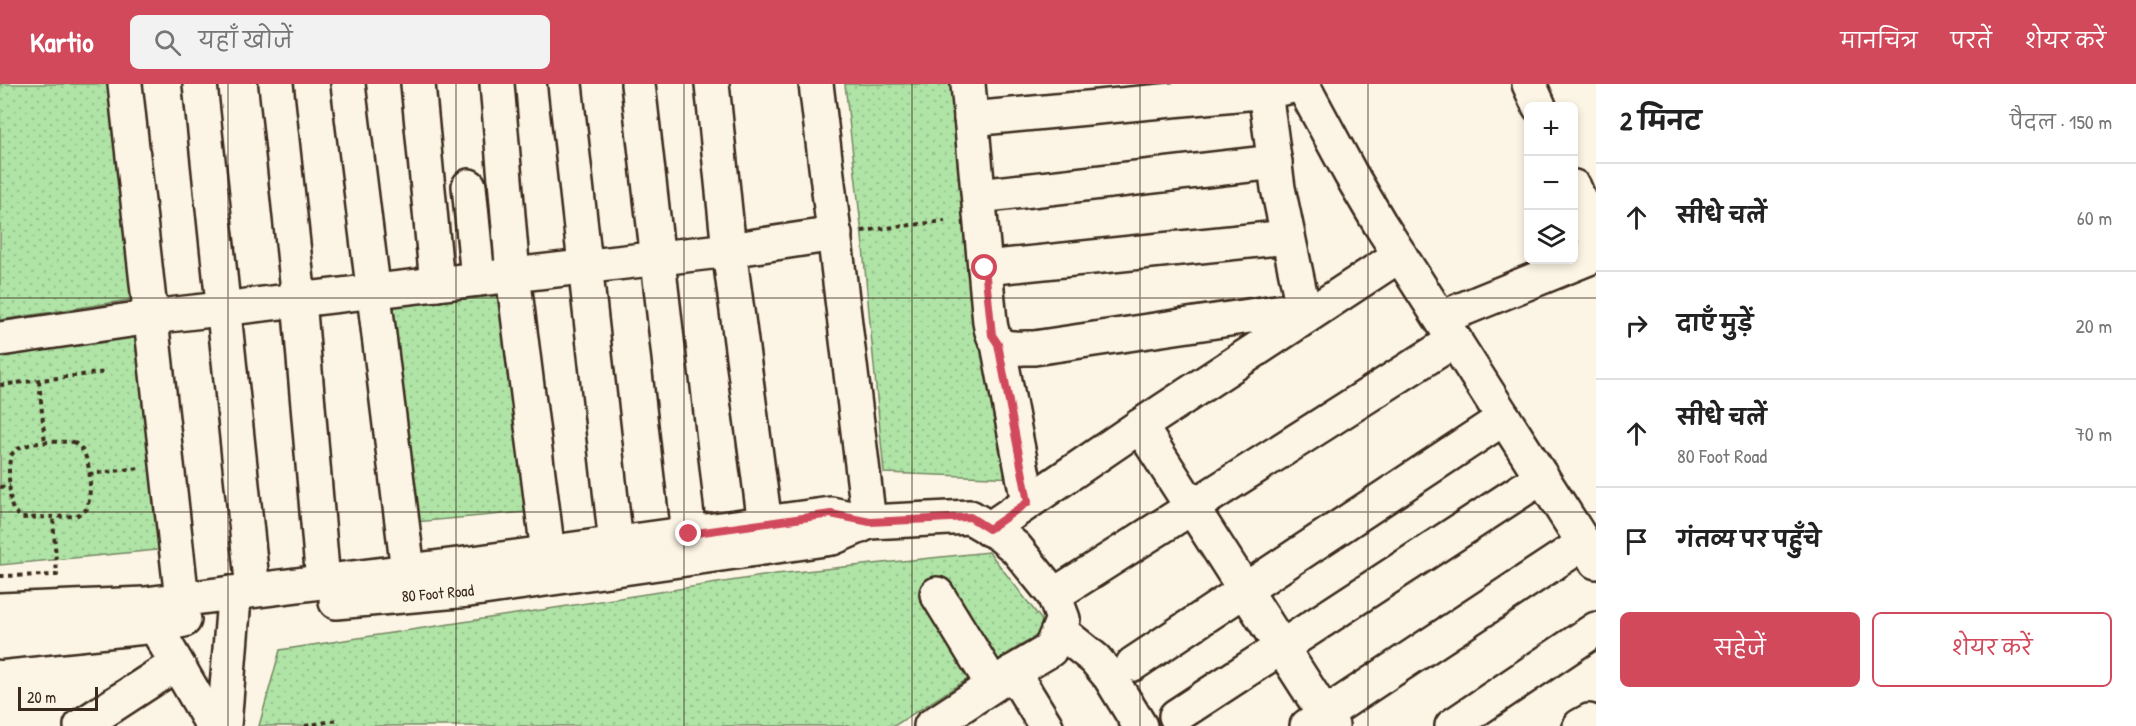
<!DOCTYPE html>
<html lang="hi">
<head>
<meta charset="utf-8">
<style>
	:root { --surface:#fff; --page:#f2f2f2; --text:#222; --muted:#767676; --line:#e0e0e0; --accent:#d1495b }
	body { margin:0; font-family:"Patrick Hand","Playpen Sans Deva",sans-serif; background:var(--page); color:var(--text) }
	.controls { position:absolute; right:18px; top:18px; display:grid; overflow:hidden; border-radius:9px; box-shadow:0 3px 9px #0003 }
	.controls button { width:54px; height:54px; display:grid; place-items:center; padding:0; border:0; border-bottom:2px solid var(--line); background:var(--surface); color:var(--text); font:30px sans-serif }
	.scale { position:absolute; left:18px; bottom:15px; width:80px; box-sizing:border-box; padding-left:6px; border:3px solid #3b2a1e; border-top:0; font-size:16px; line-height:21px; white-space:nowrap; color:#3b2a1e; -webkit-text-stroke:4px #fcf5e5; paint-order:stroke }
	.stop { position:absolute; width:18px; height:18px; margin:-14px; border:4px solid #d1495b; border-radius:50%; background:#fff }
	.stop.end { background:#d1495b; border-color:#fff; box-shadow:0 2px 6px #0008 }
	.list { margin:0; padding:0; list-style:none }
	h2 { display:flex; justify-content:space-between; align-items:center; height:78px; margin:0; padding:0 24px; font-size:26px }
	h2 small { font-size:20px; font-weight:400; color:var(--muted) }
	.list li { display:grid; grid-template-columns:39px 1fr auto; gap:18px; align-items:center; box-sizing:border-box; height:108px; padding:0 24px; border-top:2px solid var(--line) }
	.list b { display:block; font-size:22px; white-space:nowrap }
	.list p { margin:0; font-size:20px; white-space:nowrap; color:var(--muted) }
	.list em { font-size:20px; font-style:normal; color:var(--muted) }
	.actions { display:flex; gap:12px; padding:18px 24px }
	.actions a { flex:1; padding:14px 0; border:2px solid var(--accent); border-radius:9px; text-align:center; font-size:21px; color:var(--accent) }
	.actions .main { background:var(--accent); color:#fff }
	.icon { flex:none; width:33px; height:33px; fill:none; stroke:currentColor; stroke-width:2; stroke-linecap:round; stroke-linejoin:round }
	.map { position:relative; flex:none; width:1596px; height:642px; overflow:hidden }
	header { display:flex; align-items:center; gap:36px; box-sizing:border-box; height:84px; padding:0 30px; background:var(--accent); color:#fff }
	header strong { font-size:28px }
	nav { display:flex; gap:33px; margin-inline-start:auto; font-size:21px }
	.search { width:420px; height:54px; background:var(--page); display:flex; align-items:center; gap:15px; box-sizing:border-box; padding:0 21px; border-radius:9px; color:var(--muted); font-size:22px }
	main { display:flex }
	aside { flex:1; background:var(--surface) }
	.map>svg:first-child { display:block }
</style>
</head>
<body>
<header>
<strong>Kartio</strong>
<div class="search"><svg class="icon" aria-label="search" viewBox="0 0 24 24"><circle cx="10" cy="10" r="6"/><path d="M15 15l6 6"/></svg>यहाँ खोजें</div>
<nav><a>मानचित्र</a><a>परतें</a><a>शेयर करें</a></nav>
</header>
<main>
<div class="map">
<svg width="1596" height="642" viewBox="0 0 1596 642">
	<defs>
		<pattern id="park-dots" width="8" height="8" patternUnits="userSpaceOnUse" patternTransform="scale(1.5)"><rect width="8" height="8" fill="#afe4a6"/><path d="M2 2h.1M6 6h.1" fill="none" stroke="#97c48e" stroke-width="1.8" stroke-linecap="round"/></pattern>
	</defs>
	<rect width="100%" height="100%" fill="#fcf5e5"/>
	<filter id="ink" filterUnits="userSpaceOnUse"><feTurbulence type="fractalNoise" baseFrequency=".0167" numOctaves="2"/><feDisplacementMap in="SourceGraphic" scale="12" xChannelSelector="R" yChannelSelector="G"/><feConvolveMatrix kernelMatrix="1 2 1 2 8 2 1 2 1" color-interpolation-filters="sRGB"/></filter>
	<g filter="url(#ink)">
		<g fill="url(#park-dots)" stroke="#758762" stroke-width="1.5">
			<polygon points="0,0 136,0 155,212 0,236"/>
			<polygon points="845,0 978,0 1019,394 884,389 861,142"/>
			<polygon points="526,209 549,426 415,438 387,222"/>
			<polygon points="156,240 188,463 0,481 0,264"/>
			<polygon points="989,468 1048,544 894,642 259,642 280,566 776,490"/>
		</g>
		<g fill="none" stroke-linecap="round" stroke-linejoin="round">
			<g stroke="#3b2a1e" stroke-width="38">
				<g id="minor">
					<polyline points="125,0 182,516"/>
					<polyline points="200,0 253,506"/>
					<polyline points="276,0 299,216 323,498"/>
					<polyline points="348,0 408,487"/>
					<polyline points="418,0 437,200"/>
					<polyline points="497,0 513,191 548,469"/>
					<polyline points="565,0 616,460"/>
					<polyline points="638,0 689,450"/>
					<polyline points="712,0 729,166 765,440"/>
					<polyline points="816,0 869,438"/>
					<path d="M968,0L990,238C994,268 1009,264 1034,264L1303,224"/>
					<polyline points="1302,0 1350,89 1380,140 1596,478"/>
					<polyline points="1529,0 1539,22"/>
					<polyline points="1288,3 1268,7 1267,22 1278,104 1305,233"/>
					<polyline points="971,35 1268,7"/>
					<polyline points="469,102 478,195"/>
					<polyline points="1574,103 1596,156"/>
					<polyline points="979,112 1275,78"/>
					<polyline points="985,184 1288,153"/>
					<polyline points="1441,234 1596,171"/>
					<polyline points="0,255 151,233 729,166 835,150"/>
					<polyline points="998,260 1028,418"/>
					<polyline points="1140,342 1332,642"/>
					<polyline points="989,445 1140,342 1400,171"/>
					<polyline points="937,510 993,601"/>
					<polyline points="1054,511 1455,256"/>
					<path id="s1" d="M336,518L469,506L832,454L869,438"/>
					<polyline points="147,523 155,542 213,642"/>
					<polyline points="0,526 145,520 465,480 831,430 869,438 970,433 999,450 1016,464 1054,511 1063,535 1050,566 1013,588 931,642"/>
					<polyline points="1059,546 1095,575 1110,593 1140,642"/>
					<polyline points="0,558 155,542 184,536"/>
					<polyline points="1133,580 1504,334"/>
					<polyline points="1013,588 1046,642"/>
					<polyline points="1176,632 1542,393"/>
					<polyline points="81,642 176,580"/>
					<polyline points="224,642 233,527 231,509"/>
					<polyline points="1307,642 1584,459"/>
					<polyline points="1452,642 1596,545"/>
					<polyline points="1580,642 1589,637"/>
				</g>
			</g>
			<g stroke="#3b2a1e" stroke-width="4" stroke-dasharray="4.5 4.5" stroke-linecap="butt">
				<polyline points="862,147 945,137"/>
				<polyline points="39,297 45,359"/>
				<polyline points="0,301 106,288"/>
				<path d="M73,358C93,367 92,407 87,425L76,432L22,434L13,426L11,420C10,408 7,383 11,372C17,357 59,357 73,358Z"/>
				<polyline points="89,390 140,384"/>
				<polyline points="0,403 10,402"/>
				<polyline points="0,492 57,491 53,434"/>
				<polyline points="305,642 337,636"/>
			</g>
			<use href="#minor" stroke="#fcf5e5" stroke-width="33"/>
		</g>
	</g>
	<g fill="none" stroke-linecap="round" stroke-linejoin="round" filter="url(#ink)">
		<polyline stroke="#d1495b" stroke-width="8" points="689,450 831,430 870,438 970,433 989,445 1028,418 998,260 992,251 985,184"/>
	</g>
	<path fill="none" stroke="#3b2a1e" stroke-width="1.5" stroke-opacity="0.55" d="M228,0V642M456,0V642M684,0V642M912,0V642M1140,0V642M1368,0V642M0,214H1596M0,428H1596"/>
	<g text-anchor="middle" stroke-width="4.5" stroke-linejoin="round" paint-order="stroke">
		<g font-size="16" fill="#3b2a1e" stroke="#fcf5e5">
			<text dy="6" stroke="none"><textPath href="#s1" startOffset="102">80 Foot Road</textPath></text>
		</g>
	</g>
</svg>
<div class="controls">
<button>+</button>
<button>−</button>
<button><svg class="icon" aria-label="layers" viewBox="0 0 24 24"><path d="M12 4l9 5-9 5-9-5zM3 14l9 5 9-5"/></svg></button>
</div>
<div class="scale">20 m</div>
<div class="stop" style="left:985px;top:184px"></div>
<div class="stop end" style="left:689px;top:450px"></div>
</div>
<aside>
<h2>2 मिनट<small>पैदल · 150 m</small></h2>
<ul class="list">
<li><svg class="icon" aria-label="ahead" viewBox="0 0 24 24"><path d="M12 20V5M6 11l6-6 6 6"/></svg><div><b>सीधे चलें</b></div><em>60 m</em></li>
<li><svg class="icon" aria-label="right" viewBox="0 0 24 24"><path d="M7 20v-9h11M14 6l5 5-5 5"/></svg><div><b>दाएँ मुड़ें</b></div><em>20 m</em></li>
<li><svg class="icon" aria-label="ahead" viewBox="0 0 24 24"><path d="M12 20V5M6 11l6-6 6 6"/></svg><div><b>सीधे चलें</b><p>80 Foot Road</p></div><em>70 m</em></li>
<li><svg class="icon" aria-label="arrive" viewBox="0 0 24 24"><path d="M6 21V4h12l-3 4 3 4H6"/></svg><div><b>गंतव्य पर पहुँचे</b></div></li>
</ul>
<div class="actions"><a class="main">सहेजें</a><a>शेयर करें</a></div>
</aside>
</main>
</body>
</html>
